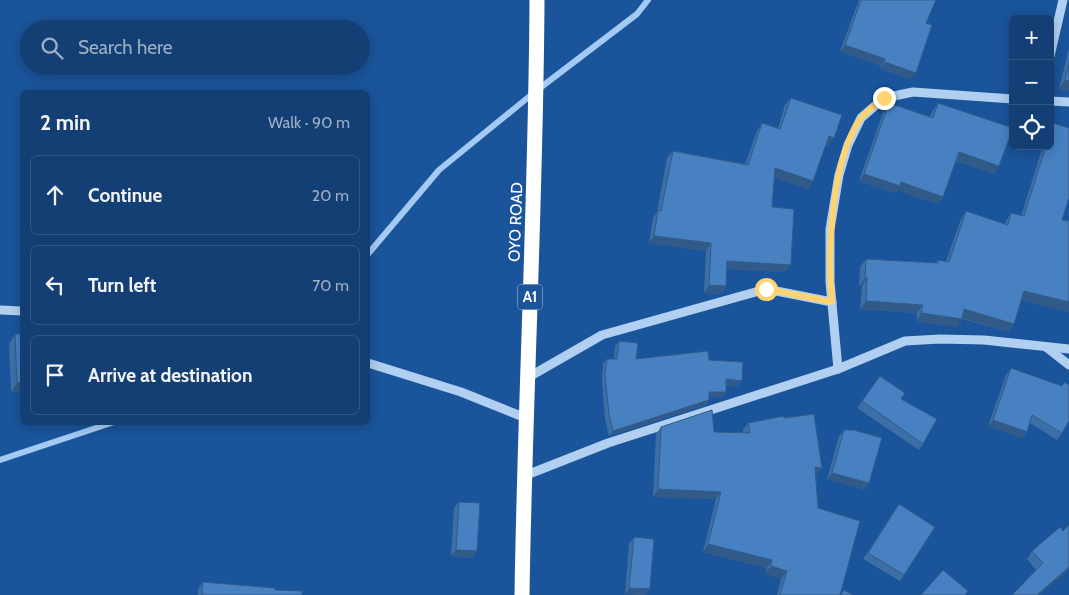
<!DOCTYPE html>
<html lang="en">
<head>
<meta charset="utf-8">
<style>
	:root { --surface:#143f74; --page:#1d4679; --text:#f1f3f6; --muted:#9dafc5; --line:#335886 }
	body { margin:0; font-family:Cabin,sans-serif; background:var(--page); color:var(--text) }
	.controls { position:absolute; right:15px; top:15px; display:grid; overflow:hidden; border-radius:8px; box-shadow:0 2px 12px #0003 }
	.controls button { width:45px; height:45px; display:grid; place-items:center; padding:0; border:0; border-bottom:1px solid var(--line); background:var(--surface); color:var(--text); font:25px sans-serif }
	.stop { position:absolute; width:15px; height:15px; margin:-11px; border:4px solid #ffd370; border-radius:50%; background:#fff }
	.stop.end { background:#ffd370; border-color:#fff; box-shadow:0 1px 5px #0008 }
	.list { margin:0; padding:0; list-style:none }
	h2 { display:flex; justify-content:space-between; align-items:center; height:65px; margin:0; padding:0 20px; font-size:21px }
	h2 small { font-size:16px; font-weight:400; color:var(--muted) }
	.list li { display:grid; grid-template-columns:32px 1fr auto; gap:15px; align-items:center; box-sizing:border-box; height:80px; margin:0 10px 10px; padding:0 10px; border:1px solid var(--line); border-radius:8px }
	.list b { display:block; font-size:19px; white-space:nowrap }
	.list em { font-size:16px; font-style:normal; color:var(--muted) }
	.icon { flex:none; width:28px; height:28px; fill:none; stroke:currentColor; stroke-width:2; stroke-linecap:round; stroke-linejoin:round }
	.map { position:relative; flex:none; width:1069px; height:595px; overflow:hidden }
	.search { position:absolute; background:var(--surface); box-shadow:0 2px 12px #0003; left:20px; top:20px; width:350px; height:55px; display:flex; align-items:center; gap:12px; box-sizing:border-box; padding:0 18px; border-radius:28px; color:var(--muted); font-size:19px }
	.panel { position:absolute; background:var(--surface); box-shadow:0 2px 12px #0003; left:20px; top:90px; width:350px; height:335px; border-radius:8px }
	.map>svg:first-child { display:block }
</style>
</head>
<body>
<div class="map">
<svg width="1069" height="595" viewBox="0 0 1069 595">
	<rect width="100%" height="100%" fill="#1a549a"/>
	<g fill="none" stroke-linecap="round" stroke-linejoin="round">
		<g stroke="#a3caf3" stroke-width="6">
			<polyline points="368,254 439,170 536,91 637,14 648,0"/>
			<polyline points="0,460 114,422"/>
		</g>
		<g stroke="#b0cff1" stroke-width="9">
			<polyline points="1050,56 1063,0"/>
			<polyline points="1050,101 1069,102"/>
			<polyline points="0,310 22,311"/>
			<polyline points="1046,347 1069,365"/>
			<polyline points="368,363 461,392 526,418"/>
			<polyline points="838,369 830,282 830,229 839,175 848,145 861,118 884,98 913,92 1013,99"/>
			<polyline points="527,378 602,335 766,289 832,302"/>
			<polyline points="524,476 608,443 838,369 905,341 940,339 984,340 1069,349"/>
		</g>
		<path stroke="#fff" stroke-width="15" d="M522,595C525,397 536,198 537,0"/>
	</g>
	<g fill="#3d6fa7">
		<polygon points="859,0 936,0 926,23 916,73 911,79 880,69 881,66 840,51"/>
		<polygon points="1069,48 1069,91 1059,89"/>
		<polygon points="791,98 834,138 828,146 826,145 808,189 774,177 772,207 785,272 727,269 726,286 721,294 704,293 706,251 649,243 653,218 657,212 667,158 673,151 745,164 757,131 762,123 778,128 785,105"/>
		<polygon points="889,103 930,117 933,110 938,103 999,166 994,174 956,161 943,197 938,204 897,190 894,193 859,181 884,110"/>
		<polygon points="1053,123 1069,128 1069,198 1062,220 1069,221 1069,312 1021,300 1014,324 1009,332 962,319 957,327 916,321 917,313 860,309 862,286 859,286 860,267 866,259 936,263 938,260 946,261 961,219 966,211 1005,224 1006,221 1011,213 1021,216 1043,146 1050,146 1050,127"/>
		<polygon points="15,334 22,334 22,392 11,392 9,344"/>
		<polygon points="619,341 636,359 709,360 738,386 726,385 726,392 722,397 709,397 706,405 609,436 605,419 602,380 603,364 607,359 614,359 615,346"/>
		<polygon points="1011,368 1062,433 1057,440 1030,423 1027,432 1022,438 988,426 1006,375"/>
		<polygon points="880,376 901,399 923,444 919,450 857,408"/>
		<polygon points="784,418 816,476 818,508 839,595 777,595 781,579 765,573 767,568 703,552 716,499 653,497 656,434 661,427 714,432 743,433 743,430 748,423"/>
		<polygon points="844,430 865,490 827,479 839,436"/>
		<polygon points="459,502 477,551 473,558 451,556 454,508"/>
		<polygon points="894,511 904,575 900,581 863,559"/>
		<polygon points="1060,527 1040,595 1036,570 1027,559 1032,551"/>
		<polygon points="634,537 646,595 625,594 629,544"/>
		<polygon points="203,582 275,590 302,595 198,595 198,589"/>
	</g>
	<g fill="#325a88">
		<polygon points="845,45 885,59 881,66 840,51"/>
		<polygon points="885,62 916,73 911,79 880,69"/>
		<polygon points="1065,80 1069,81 1069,91 1059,89"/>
		<polygon points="829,136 834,138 828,146 823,144"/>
		<polygon points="959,152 999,166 994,174 954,160"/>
		<polygon points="775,168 813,181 808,189 769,176"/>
		<polygon points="864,174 901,182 943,197 938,204 897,190 894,193 859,181"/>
		<polygon points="654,236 711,243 706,251 649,243"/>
		<polygon points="727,261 791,265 785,272 722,269"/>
		<polygon points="865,278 867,278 862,286 859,286"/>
		<polygon points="709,285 726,286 721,294 704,293"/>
		<polygon points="1024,291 1069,302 1069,312 1018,299"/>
		<polygon points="866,301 923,305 917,313 860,309"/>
		<polygon points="964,309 1014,324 1009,332 958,317"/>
		<polygon points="921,313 962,319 957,327 916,321"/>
		<polygon points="726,379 742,381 738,386 723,384"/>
		<polygon points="22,382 22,392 11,392 17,383"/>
		<polygon points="709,392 726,392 722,397 705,397"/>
		<polygon points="709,400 706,405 609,436 613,431"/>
		<polygon points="993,420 1027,432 1022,438 988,426"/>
		<polygon points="815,467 822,468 816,476 810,474"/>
		<polygon points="832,473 869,483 865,490 827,479"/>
		<polygon points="658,489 721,492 716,499 653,497"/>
		<polygon points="708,544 772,560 767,568 703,552"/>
		<polygon points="456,550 477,551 473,558 451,556"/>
		<polygon points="771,566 787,571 781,579 765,573"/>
		<polygon points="1069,567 1069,570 1040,595 1037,595"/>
		<polygon points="629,588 650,589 646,595 625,594"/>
	</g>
	<g fill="#4781c2" stroke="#325a88">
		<polygon points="861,0 936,0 926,23 932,25 916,73 885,62 885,59 845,45"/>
		<polygon points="1069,65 1069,81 1065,80"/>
		<polygon points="791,98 842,115 834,138 829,136 813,181 775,168 772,207 794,209 791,265 727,261 726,286 709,285 711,243 654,236 658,210 661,211 673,151 748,165 762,123 780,129"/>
		<polygon points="889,103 933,118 938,103 1013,128 999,166 959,152 943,197 901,182 900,186 864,174"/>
		<polygon points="1053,123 1069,128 1069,198 1062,220 1069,221 1069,302 1024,291 1014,324 964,309 962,319 921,313 923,305 866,301 867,278 865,278 866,259 938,263 938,260 949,262 966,211 1008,225 1011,213 1024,216 1046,146 1050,146 1050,132"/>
		<polygon points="15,334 22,334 22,382 17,383"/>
		<polygon points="619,341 638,343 636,359 708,351 709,360 743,362 742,381 726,379 726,392 709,392 709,400 613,431 609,414 605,375 607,359 617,359"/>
		<polygon points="1011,368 1062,386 1064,382 1069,385 1069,421 1062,433 1032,415 1027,432 993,420"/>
		<polygon points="880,376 905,393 901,399 937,419 923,444 862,401"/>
		<polygon points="712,410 714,432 750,433 748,423 784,416 784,418 814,414 822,468 815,467 818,508 860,521 840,595 780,595 787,571 771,566 772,560 708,544 721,492 658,489 661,427"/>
		<polygon points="844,430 854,430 882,438 869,483 832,473"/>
		<polygon points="459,502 480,503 477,551 456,550"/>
		<polygon points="899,504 935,527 904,575 868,553"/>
		<polygon points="1069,525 1069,567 1037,595 1012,595 1043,563 1032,551 1060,527 1063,531"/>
		<polygon points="634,537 654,539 650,589 629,588"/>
		<polygon points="943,570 968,591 965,595 921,595"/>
		<polygon points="203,582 275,588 275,590 302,591 302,595 202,595"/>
		<polygon points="844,590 853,595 841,595"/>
	</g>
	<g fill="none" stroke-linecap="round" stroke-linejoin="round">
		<path stroke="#ffd370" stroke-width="6" d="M766,289L832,302C827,253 831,159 861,118C867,111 877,104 884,98"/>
	</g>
	<g text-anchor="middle" stroke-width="4" stroke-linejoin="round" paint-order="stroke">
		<rect fill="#1a549a" stroke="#bacce1" stroke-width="1" x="517.5" y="284.5" width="25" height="25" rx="4"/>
		<g font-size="15" font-weight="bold" fill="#fff">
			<text x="530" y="302">A1</text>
		</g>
		<g font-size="16" fill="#fff" stroke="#1a549a">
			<text transform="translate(515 222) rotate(-88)" y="6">OYO ROAD</text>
		</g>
	</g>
</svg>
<div class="controls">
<button>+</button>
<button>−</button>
<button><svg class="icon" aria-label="locate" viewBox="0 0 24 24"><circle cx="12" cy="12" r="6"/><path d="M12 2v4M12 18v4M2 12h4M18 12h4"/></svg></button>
</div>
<div class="stop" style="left:766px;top:289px"></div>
<div class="stop end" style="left:884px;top:98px"></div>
<div class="search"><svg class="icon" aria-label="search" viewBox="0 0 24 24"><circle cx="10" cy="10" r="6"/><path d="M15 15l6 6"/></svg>Search here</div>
<section class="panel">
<h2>2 min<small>Walk · 90 m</small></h2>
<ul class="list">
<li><svg class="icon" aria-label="ahead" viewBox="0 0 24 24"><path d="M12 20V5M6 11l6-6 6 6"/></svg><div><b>Continue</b></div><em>20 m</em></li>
<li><svg class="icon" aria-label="left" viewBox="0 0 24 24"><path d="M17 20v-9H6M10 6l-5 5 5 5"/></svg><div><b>Turn left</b></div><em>70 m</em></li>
<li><svg class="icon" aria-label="arrive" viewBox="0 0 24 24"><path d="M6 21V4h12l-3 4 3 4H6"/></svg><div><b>Arrive at destination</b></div></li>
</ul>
</section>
</div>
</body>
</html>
